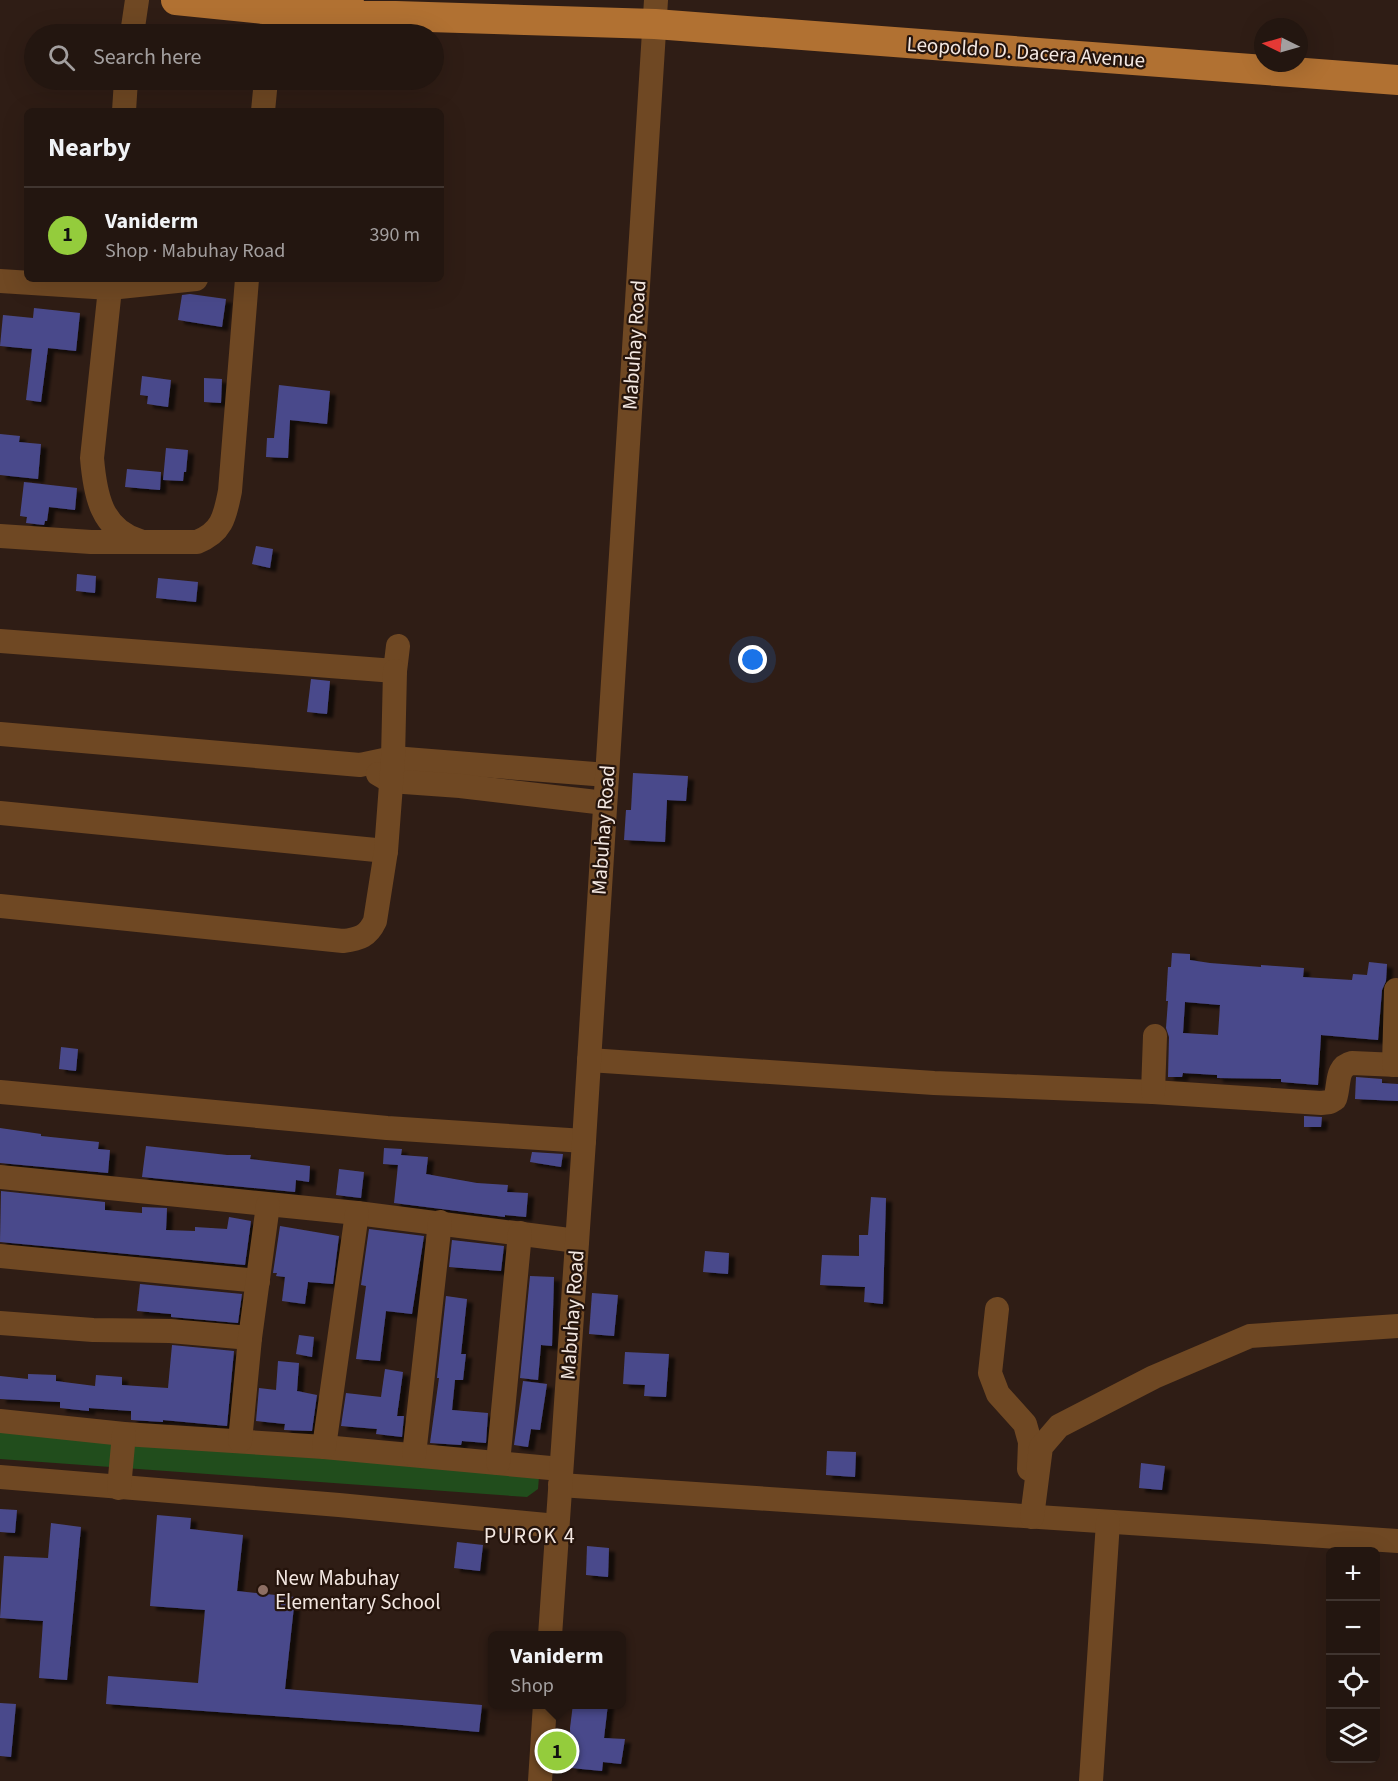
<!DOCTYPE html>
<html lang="en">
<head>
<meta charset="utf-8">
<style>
	:root { --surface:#231610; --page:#2f231e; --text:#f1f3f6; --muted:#a39f9f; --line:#403530; --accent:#94cc3c }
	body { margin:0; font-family:"Source Sans 3",sans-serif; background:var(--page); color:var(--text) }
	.controls { position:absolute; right:18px; bottom:18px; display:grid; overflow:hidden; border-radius:9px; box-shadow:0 6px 24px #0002 }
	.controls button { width:54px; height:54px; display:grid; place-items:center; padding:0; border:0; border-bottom:2px solid var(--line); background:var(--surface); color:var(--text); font:30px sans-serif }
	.compass { position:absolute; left:1254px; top:18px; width:54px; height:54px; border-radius:50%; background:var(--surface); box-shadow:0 6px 24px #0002; rotate:275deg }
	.you { position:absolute; left:753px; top:660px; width:21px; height:21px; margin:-15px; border:4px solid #fff; border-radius:50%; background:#1a73e8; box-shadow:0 0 0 9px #1a73e833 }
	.badge { display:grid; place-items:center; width:39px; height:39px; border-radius:50%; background:var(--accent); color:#111; font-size:20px; font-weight:700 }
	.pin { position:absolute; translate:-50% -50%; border:3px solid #fff; box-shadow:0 2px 6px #0006 }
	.popup { position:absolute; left:488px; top:1631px; width:138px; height:78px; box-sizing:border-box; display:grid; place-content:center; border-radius:9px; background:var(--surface); filter:drop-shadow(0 2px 4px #0005); font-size:20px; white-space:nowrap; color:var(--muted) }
	.popup b { font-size:22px; color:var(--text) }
	.popup::after { content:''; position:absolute; left:50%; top:100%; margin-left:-12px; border:12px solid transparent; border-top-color:var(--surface) }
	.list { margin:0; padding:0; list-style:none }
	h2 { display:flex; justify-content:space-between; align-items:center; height:78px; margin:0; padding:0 24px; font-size:26px }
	h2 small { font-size:20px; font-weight:400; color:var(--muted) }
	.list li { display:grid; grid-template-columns:39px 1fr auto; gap:18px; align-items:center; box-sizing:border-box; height:96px; padding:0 24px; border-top:2px solid var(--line) }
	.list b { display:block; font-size:22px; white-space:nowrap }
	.list p { margin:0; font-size:20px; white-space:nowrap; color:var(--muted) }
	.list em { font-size:20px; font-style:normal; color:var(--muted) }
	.icon { flex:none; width:33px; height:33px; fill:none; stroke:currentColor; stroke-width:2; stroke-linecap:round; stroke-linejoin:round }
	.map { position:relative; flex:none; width:1398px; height:1781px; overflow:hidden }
	.search { position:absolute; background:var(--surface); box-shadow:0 6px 24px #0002; left:24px; top:24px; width:420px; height:66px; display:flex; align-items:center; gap:15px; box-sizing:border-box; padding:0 21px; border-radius:33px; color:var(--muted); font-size:22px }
	.panel { position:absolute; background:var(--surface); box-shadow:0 6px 24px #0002; left:24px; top:108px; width:420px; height:174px; border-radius:9px }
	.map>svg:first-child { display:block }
</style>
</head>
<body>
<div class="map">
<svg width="1398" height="1781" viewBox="0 0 1398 1781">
	<defs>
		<filter id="shadow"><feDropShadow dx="6" dy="4" stdDeviation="1.5" flood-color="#0009"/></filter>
	</defs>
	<rect width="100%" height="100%" fill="#2f1d15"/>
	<polygon fill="#214d1c" points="0,1432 527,1470 539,1477 538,1489 527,1497 0,1459"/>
	<g fill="#4a4a8b" fill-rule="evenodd" filter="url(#shadow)">
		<polygon points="190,294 226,299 222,327 178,320 182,295"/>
		<polygon points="34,308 80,313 76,351 48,348 41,402 26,400 32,349 0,346 3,315 33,318"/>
		<polygon points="142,376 171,380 168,407 147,404 148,396 140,395"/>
		<polygon points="204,378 222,379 221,403 204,402"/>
		<polygon points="279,385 330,391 327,424 290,420 288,458 266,457 267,438 274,438"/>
		<polygon points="0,434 20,436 19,442 41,444 38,479 0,475"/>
		<polygon points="166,448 188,450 186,472 184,472 183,481 163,480"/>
		<polygon points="127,469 161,472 160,490 125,487"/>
		<polygon points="24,482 77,488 75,510 49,507 47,521 45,521 44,525 26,523 27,517 20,516"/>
		<polygon points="256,546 273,549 270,568 252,564"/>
		<polygon points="77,574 96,576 95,593 76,591"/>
		<polygon points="158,578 198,582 196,602 156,598"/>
		<polygon points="311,679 330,681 327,714 307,712"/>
		<polygon points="633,773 688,776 686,801 667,800 665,842 624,840 626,810 631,810"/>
		<path d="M1172,953L1190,954V960L1210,963L1261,967V965L1304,968L1303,977L1352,980L1353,974L1367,975L1369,962L1387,964L1386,981L1382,990L1378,1040L1321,1035L1318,1085L1281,1082V1079L1217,1078V1075L1183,1073L1182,1077H1168L1169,1037L1166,1028L1168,1001H1166L1168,967H1171ZM1185,1002L1220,1005L1218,1035L1183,1033Z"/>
		<polygon points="61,1047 78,1049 76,1071 59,1069"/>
		<polygon points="1356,1077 1382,1079 1382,1083 1398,1084 1398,1101 1355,1099"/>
		<polygon points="1304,1116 1322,1117 1321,1127 1304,1127"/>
		<polygon points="0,1128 41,1134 41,1136 99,1142 98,1149 110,1150 108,1173 0,1163"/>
		<polygon points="146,1146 227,1155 251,1155 250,1159 310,1166 309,1182 296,1180 295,1192 142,1177"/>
		<polygon points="384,1148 402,1149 401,1155 428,1157 426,1174 477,1183 508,1185 507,1192 528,1193 526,1217 505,1215 505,1217 394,1203 398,1165 383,1164"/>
		<polygon points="532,1152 563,1154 561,1167 530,1162"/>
		<polygon points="339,1169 364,1172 361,1198 336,1195"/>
		<polygon points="1,1191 105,1202 105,1210 142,1213 142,1207 167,1208 166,1230 195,1231 195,1227 227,1229 229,1217 251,1221 245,1265 0,1242"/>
		<polygon points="871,1197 886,1198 883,1304 864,1302 865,1287 820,1285 822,1255 859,1256 859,1235 868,1235"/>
		<polygon points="280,1226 339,1236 333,1284 308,1282 305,1304 282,1301 285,1277 276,1276 277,1273 273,1273"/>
		<polygon points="369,1229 424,1236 412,1314 386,1311 380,1361 356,1359 366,1286 361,1285"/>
		<polygon points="452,1240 504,1246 501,1271 449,1267"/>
		<polygon points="705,1251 729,1253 728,1274 703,1272"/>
		<polygon points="530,1276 554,1277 552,1346 541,1345 538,1380 520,1378"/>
		<polygon points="140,1284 242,1294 238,1323 171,1317 171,1314 137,1311"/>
		<polygon points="592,1293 618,1295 614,1336 589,1334"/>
		<polygon points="446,1296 467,1299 461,1354 466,1354 463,1380 455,1380 452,1410 488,1413 486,1443 462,1441 461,1445 430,1443 439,1378 437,1378"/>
		<polygon points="299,1335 314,1337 312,1357 296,1354"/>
		<polygon points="172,1345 234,1351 227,1426 163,1420 163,1422 131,1420 131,1411 89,1408 89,1411 60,1408 60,1402 0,1399 0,1376 28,1379 28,1374 56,1375 56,1381 95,1386 96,1375 122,1377 122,1385 168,1388"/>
		<polygon points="625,1352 669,1354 666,1397 644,1396 645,1385 623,1384"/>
		<polygon points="278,1361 299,1363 297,1391 317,1395 312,1431 284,1430 285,1424 256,1421 259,1388 276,1390"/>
		<polygon points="385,1369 403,1372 397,1416 404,1416 402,1437 376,1434 377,1429 341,1426 346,1393 381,1397"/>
		<polygon points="523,1381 547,1384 540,1430 531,1429 528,1447 514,1445"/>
		<polygon points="827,1451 856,1452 855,1477 826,1475"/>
		<polygon points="1141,1463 1165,1466 1162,1490 1139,1488"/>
		<polygon points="0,1509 17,1510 15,1533 0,1532"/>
		<polygon points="157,1515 191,1518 190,1529 243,1535 237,1591 295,1597 285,1689 482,1705 479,1732 402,1725 106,1704 108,1676 198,1683 205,1610 150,1606"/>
		<polygon points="51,1523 81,1527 67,1680 39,1678 43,1621 0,1618 4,1556 48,1558"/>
		<polygon points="457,1542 483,1545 480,1571 454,1568"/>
		<polygon points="587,1546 609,1548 608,1577 586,1575"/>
		<polygon points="0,1703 16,1704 11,1757 0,1756"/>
		<polygon points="573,1704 608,1704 604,1738 625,1739 621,1764 603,1762 602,1771 571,1768 570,1728"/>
	</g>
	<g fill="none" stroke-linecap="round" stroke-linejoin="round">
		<g stroke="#6f4823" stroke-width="24">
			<polyline points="132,34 137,0"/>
			<polyline points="271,34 273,10"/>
			<polyline points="124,111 126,80"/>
			<polyline points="263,111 266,80"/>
			<path d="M111,279L92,458C95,494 101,530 140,541"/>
			<polyline points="0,281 110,288 196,279"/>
			<path d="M0,536L91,542H197C223,532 225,515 230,491L247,279"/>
			<polyline points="0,641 395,671 398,646"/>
			<polyline points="0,734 360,765 393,758 607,775"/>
			<polyline points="378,774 390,781 460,786 605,803"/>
			<polyline points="0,813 386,851"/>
			<path d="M0,906L343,941C360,939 368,936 375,921L386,851L393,758L395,671"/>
			<path d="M589,1060L934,1083L1153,1092L1321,1103L1330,1102L1335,1099C1340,1085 1335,1067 1352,1063L1398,1065"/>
			<polyline points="1394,1065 1396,990"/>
			<polyline points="0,1092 387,1128 584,1141"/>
			<polyline points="1153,1092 1155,1036"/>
			<polyline points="0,1177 357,1213 577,1241"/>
			<polyline points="0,1256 258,1281"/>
			<polyline points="997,1309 990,1373 998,1394 1025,1424 1030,1442 1029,1469"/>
			<polyline points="0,1323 93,1330 170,1331 250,1338"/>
			<polyline points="0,1421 124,1434 324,1447 561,1469"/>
			<polyline points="240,1441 250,1338 268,1205"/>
			<polyline points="324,1447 357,1213"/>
			<polyline points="414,1455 440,1222"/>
			<polyline points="498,1463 520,1233"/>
			<polyline points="0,1477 339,1505 557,1526"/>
			<polyline points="560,1485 1398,1541"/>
			<polyline points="119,1488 124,1434"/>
			<polyline points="1032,1517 1041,1447 1059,1426 1154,1377 1250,1336 1398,1326"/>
			<polyline points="550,1636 584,1141 656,0"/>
			<polyline points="540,1781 545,1704"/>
			<polyline points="1091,1781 1108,1522"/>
		</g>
		<polyline stroke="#b17132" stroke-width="30" points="176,0 273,10 363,15 655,24 1398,80"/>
	</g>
	<circle fill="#8d6e63" stroke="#25140c" stroke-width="2" cx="263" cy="1590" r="6"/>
	<g text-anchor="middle" stroke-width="4.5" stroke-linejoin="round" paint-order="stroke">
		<g font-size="21" fill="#f3e7e1" stroke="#25140c">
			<text transform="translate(1026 52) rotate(4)" y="7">Leopoldo D. Dacera Avenue</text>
			<text transform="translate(634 345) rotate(-86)" y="7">Mabuhay Road</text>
			<text transform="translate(603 830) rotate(-86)" y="7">Mabuhay Road</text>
			<text transform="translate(572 1315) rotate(-86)" y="7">Mabuhay Road</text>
		</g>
		<g font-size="21" fill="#f3e7e1" stroke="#25140c" text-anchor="start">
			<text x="275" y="1585">New Mabuhay<tspan x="275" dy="24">Elementary School</tspan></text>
		</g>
		<g font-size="22" letter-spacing="1.5" fill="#f3e7e1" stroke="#25140c">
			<text x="530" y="1543">PUROK 4</text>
		</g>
	</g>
</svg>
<div class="controls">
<button>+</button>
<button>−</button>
<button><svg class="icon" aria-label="locate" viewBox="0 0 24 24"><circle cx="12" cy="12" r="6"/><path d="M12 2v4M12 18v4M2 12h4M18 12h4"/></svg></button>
<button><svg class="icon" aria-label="layers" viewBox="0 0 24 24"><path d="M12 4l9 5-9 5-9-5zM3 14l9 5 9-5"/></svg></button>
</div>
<svg class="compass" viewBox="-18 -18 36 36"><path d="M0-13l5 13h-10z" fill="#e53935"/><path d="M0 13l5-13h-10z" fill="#a39f9f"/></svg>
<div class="you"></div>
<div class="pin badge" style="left:557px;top:1751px">1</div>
<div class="popup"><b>Vaniderm</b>Shop</div>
<div class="search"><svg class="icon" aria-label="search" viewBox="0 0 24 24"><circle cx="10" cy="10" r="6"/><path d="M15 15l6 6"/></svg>Search here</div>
<section class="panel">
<h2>Nearby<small></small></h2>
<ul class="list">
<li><span class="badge">1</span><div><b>Vaniderm</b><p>Shop · Mabuhay Road</p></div><em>390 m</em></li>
</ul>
</section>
</div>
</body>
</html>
